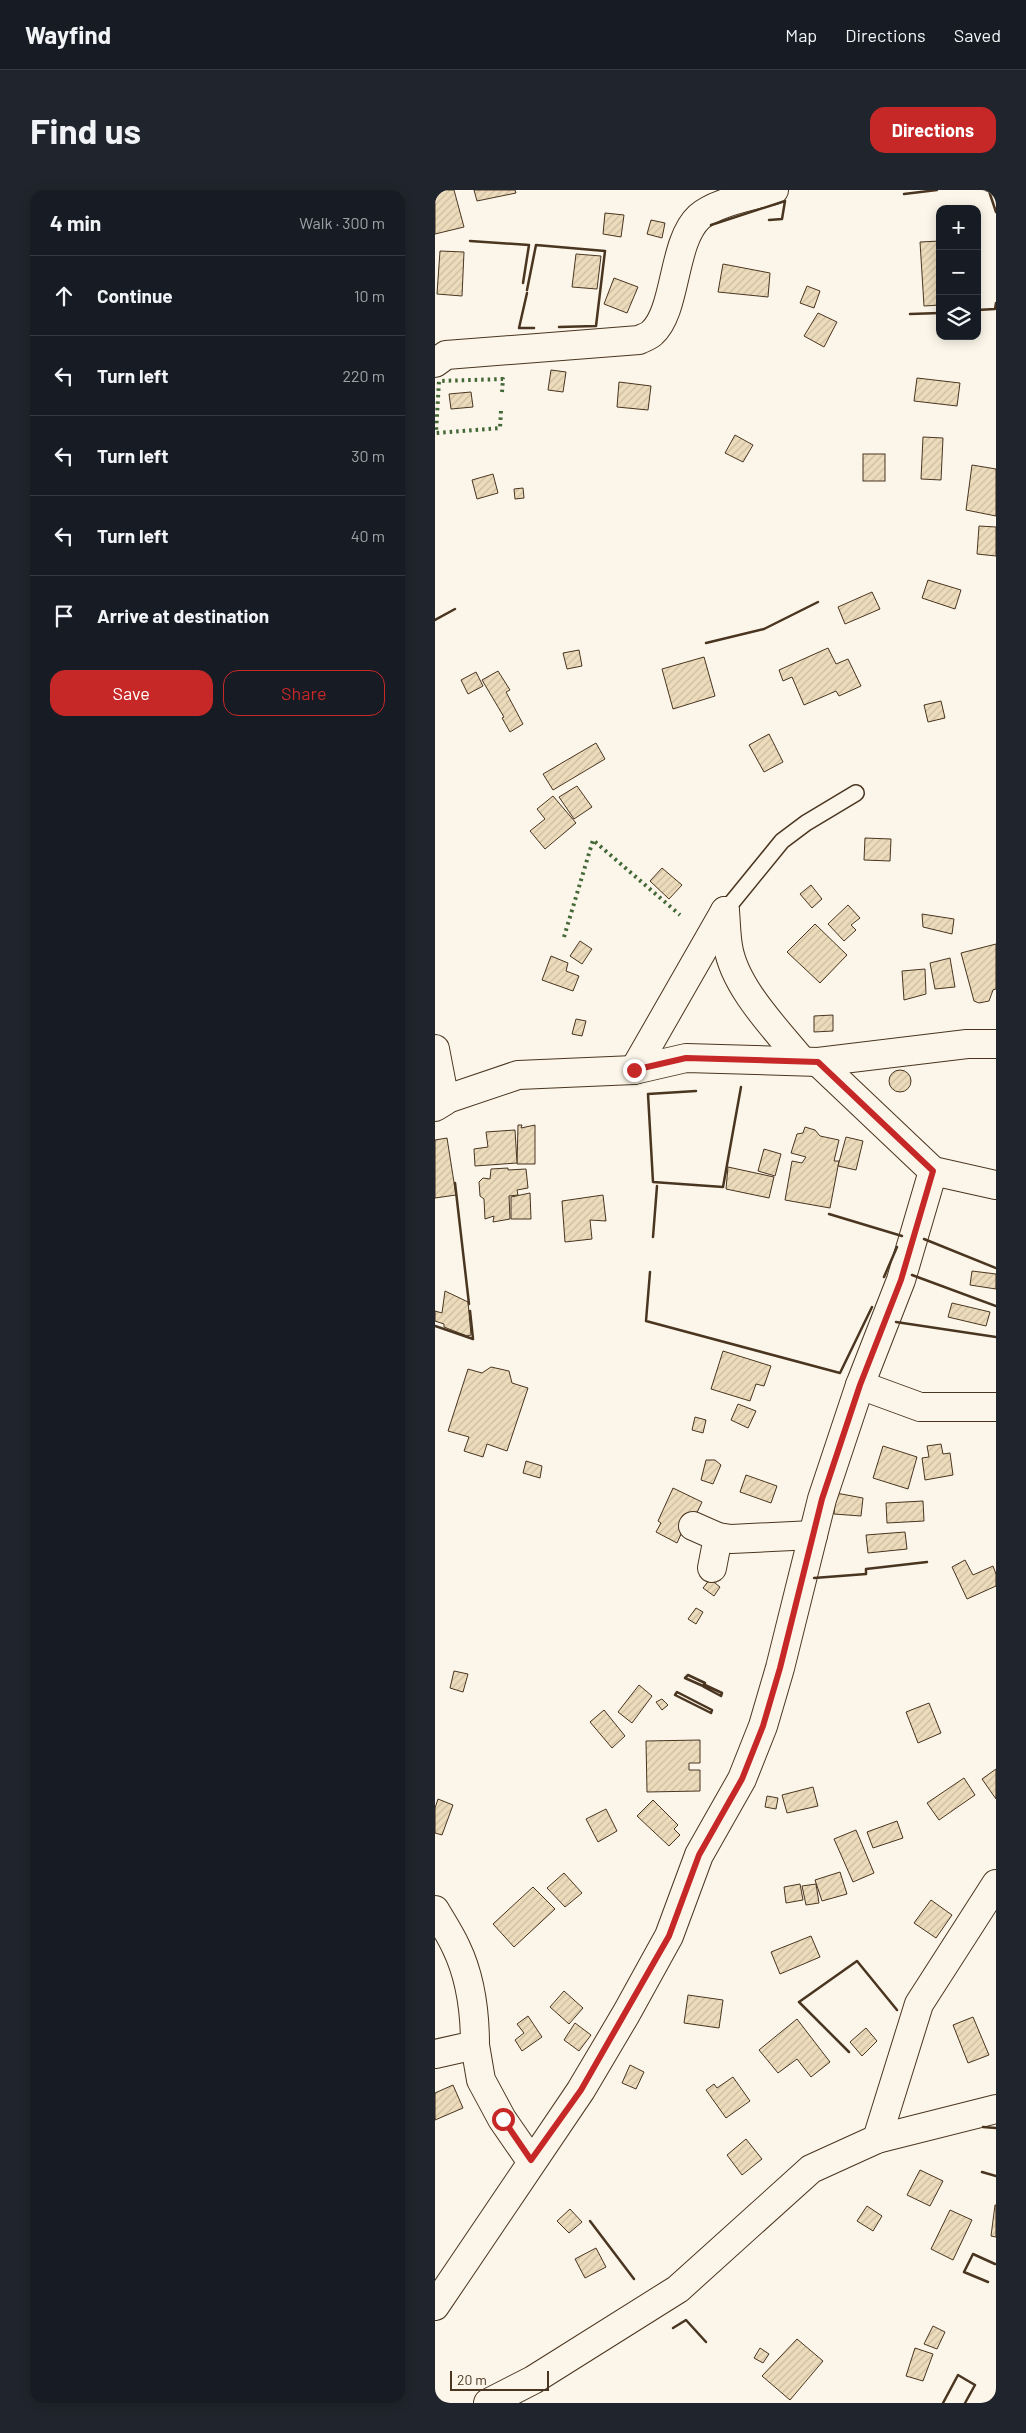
<!DOCTYPE html>
<html lang="en">
<head>
<meta charset="utf-8">
<style>
	:root { --surface:#171b24; --page:#20242c; --text:#f1f3f6; --muted:#9ea1a6; --line:#363941; --accent:#c62828 }
	body { margin:0; font-family:Barlow,sans-serif; background:var(--page); color:var(--text) }
	.controls { position:absolute; right:15px; top:15px; display:grid; overflow:hidden; border-radius:10px; box-shadow:0 2px 12px #0003 }
	.controls button { width:45px; height:45px; display:grid; place-items:center; padding:0; border:0; border-bottom:1px solid var(--line); background:var(--surface); color:var(--text); font:25px sans-serif }
	.scale { position:absolute; left:15px; bottom:12px; width:99px; box-sizing:border-box; padding-left:5px; border:2px solid #4a3520; border-top:0; font-size:14px; line-height:18px; white-space:nowrap; color:#4a3520; -webkit-text-stroke:4px #fbf6e9; paint-order:stroke }
	.stop { position:absolute; width:15px; height:15px; margin:-11px; border:4px solid #c62828; border-radius:50%; background:#fff }
	.stop.end { background:#c62828; border-color:#fff; box-shadow:0 1px 5px #0008 }
	.list { margin:0; padding:0; list-style:none }
	h2 { display:flex; justify-content:space-between; align-items:center; height:65px; margin:0; padding:0 20px; font-size:21px }
	h2 small { font-size:16px; font-weight:400; color:var(--muted) }
	.list li { display:grid; grid-template-columns:32px 1fr auto; gap:15px; align-items:center; box-sizing:border-box; height:80px; padding:0 20px; border-top:1px solid var(--line) }
	.list b { display:block; font-size:19px; white-space:nowrap }
	.list em { font-size:16px; font-style:normal; color:var(--muted) }
	.actions { display:flex; gap:10px; padding:15px 20px }
	.actions a { flex:1; padding:11px 0; border:1px solid var(--accent); border-radius:15px; text-align:center; font-size:18px; color:var(--accent) }
	.actions .main { background:var(--accent); color:#fff }
	.icon { flex:none; width:28px; height:28px; fill:none; stroke:currentColor; stroke-width:2; stroke-linecap:round; stroke-linejoin:round }
	.map { position:relative; flex:none; width:561px; height:2213px; overflow:hidden; border-radius:15px }
	header { display:flex; align-items:center; gap:30px; box-sizing:border-box; height:70px; padding:0 25px; background:var(--surface); border-bottom:1px solid var(--line) }
	header strong { font-size:24px }
	nav { display:flex; gap:28px; margin-inline-start:auto; font-size:18px }
	.intro { display:flex; align-items:center; justify-content:space-between; box-sizing:border-box; height:120px; padding:0 30px }
	h1 { margin:0; font-size:35px }
	.button { padding:12px 22px; border-radius:15px; background:var(--accent); color:#fff; font-size:18px; font-weight:700 }
	main { display:flex; gap:30px; padding:0 30px }
	aside { flex:1; background:var(--surface); border-radius:15px; box-shadow:0 2px 12px #0003 }
	.map>svg:first-child { display:block }
</style>
</head>
<body>
<header>
<strong>Wayfind</strong>
<nav><a>Map</a><a>Directions</a><a>Saved</a></nav>
</header>
<div class="intro"><h1>Find us</h1><a class="button">Directions</a></div>
<main>
<aside>
<h2>4 min<small>Walk · 300 m</small></h2>
<ul class="list">
<li><svg class="icon" aria-label="ahead" viewBox="0 0 24 24"><path d="M12 20V5M6 11l6-6 6 6"/></svg><div><b>Continue</b></div><em>10 m</em></li>
<li><svg class="icon" aria-label="left" viewBox="0 0 24 24"><path d="M17 20v-9H6M10 6l-5 5 5 5"/></svg><div><b>Turn left</b></div><em>220 m</em></li>
<li><svg class="icon" aria-label="left" viewBox="0 0 24 24"><path d="M17 20v-9H6M10 6l-5 5 5 5"/></svg><div><b>Turn left</b></div><em>30 m</em></li>
<li><svg class="icon" aria-label="left" viewBox="0 0 24 24"><path d="M17 20v-9H6M10 6l-5 5 5 5"/></svg><div><b>Turn left</b></div><em>40 m</em></li>
<li><svg class="icon" aria-label="arrive" viewBox="0 0 24 24"><path d="M6 21V4h12l-3 4 3 4H6"/></svg><div><b>Arrive at destination</b></div></li>
</ul>
<div class="actions"><a class="main">Save</a><a>Share</a></div>
</aside>
<div class="map">
<svg width="561" height="2213" viewBox="0 0 561 2213">
	<defs>
		<pattern id="building-hatch" width="6" height="6" patternUnits="userSpaceOnUse" patternTransform="scale(1.25)"><rect width="6" height="6" fill="#ecdcbc"/><path d="M-1 1l2-2M0 6l6-6M5 7l2-2" fill="none" stroke="#ccbda1"/></pattern>
	</defs>
	<rect width="100%" height="100%" fill="#fbf6e9"/>
	<g fill="url(#building-hatch)" stroke="#4a3520">
		<polygon points="0,0 19,0 29,37 0,44"/>
		<polygon points="39,0 80,0 81,3 42,11"/>
		<polygon points="170,23 189,25 186,47 168,44"/>
		<polygon points="216,30 230,33 227,48 212,44"/>
		<polygon points="505,51 505,115 489,116 485,52"/>
		<polygon points="5,61 29,62 27,106 2,104"/>
		<polygon points="141,64 166,66 162,99 137,97"/>
		<polygon points="288,74 335,83 333,107 283,102"/>
		<polygon points="179,88 203,97 192,123 169,114"/>
		<polygon points="372,96 385,101 379,118 365,113"/>
		<polygon points="383,123 402,132 389,157 369,146"/>
		<polygon points="116,180 131,182 128,202 113,200"/>
		<polygon points="482,188 525,193 522,216 479,211"/>
		<polygon points="184,192 216,196 213,220 182,217"/>
		<polygon points="36,202 38,217 16,219 14,204"/>
		<polygon points="300,245 318,255 308,272 290,263"/>
		<polygon points="488,247 508,248 506,290 486,289"/>
		<rect x="428" y="264" width="22" height="27"/>
		<polygon points="537,275 561,279 561,326 531,320"/>
		<polygon points="58,284 63,303 42,309 37,290"/>
		<polygon points="88,298 89,308 80,309 79,299"/>
		<polygon points="544,336 561,337 561,366 542,364"/>
		<polygon points="493,390 526,400 520,419 487,408"/>
		<polygon points="437,402 445,419 410,434 403,417"/>
		<polygon points="393,458 401,474 413,469 426,496 404,506 401,501 369,515 357,487 348,491 344,480"/>
		<polygon points="144,460 147,476 132,479 128,463"/>
		<polygon points="269,467 280,506 238,519 227,479"/>
		<polygon points="63,481 75,500 71,502 88,534 75,542 67,528 69,527 47,490"/>
		<polygon points="41,482 48,496 33,504 26,490"/>
		<polygon points="506,511 510,528 493,532 489,515"/>
		<polygon points="334,544 348,572 329,582 314,555"/>
		<polygon points="161,553 170,569 118,600 108,584"/>
		<polygon points="142,596 157,617 139,629 124,607"/>
		<polygon points="118,606 141,633 110,659 95,641 110,629 102,619"/>
		<polygon points="430,648 456,649 455,671 429,670"/>
		<polygon points="227,678 247,695 234,709 215,691"/>
		<polygon points="376,695 387,709 377,718 365,704"/>
		<polygon points="413,715 425,728 416,735 421,740 409,751 393,734"/>
		<polygon points="487,724 519,729 517,744 488,737"/>
		<polygon points="380,734 412,765 385,793 352,762"/>
		<polygon points="145,751 157,759 147,774 135,766"/>
		<polygon points="561,754 561,799 558,800 554,811 544,813 539,811 526,763"/>
		<polygon points="116,766 133,773 131,781 144,786 138,801 107,790"/>
		<polygon points="515,768 520,797 500,799 495,773"/>
		<polygon points="490,779 491,804 469,810 467,781"/>
		<polygon points="398,825 398,841 379,842 379,826"/>
		<polygon points="141,829 151,831 147,846 137,844"/>
		<circle cx="465" cy="891" r="11"/>
		<polygon points="83,935 87,935 86,938 100,935 100,974 82,974"/>
		<polygon points="370,937 380,940 385,946 404,950 399,971 404,971 395,1018 350,1010 357,971 367,973 371,967 356,963 362,944 368,943"/>
		<polygon points="80,940 82,973 40,976 39,959 53,957 51,942"/>
		<polygon points="411,947 428,951 421,980 403,976"/>
		<polygon points="12,948 21,1005 0,1008 0,950"/>
		<polygon points="329,959 346,964 340,986 323,981"/>
		<polygon points="293,977 339,987 334,1008 291,999"/>
		<polygon points="73,978 73,980 91,979 93,998 82,1000 83,1005 74,1006 75,1029 58,1032 59,1026 50,1029 49,1009 45,1006 44,992 48,988 55,989 56,979"/>
		<polygon points="95,1003 96,1029 76,1029 76,1007"/>
		<polygon points="168,1005 171,1031 155,1030 157,1049 130,1052 127,1011"/>
		<polygon points="537,1081 561,1084 561,1099 535,1095"/>
		<polygon points="10,1101 33,1112 36,1145 32,1146 9,1137 9,1134 0,1131 0,1121 7,1123"/>
		<polygon points="517,1113 555,1122 551,1136 513,1127"/>
		<polygon points="288,1161 336,1176 329,1196 321,1194 315,1211 276,1199"/>
		<polygon points="56,1177 74,1181 77,1193 93,1198 72,1261 52,1254 48,1267 29,1261 34,1247 13,1241 33,1179 47,1183"/>
		<polygon points="303,1214 321,1221 313,1238 296,1230"/>
		<polygon points="260,1227 271,1230 268,1243 257,1240"/>
		<polygon points="506,1254 508,1264 515,1263 518,1285 490,1290 487,1268 494,1267 492,1256"/>
		<polygon points="448,1256 482,1267 473,1299 438,1288"/>
		<polygon points="271,1270 280,1270 286,1275 278,1294 266,1290"/>
		<polygon points="91,1271 107,1276 105,1288 88,1283"/>
		<polygon points="311,1285 342,1296 336,1313 305,1302"/>
		<polygon points="238,1298 267,1312 259,1329 254,1327 242,1353 221,1342 226,1333 223,1331"/>
		<polygon points="401,1303 428,1308 426,1326 399,1324"/>
		<polygon points="488,1311 489,1331 452,1333 451,1313"/>
		<polygon points="470,1342 472,1359 433,1363 431,1345"/>
		<polygon points="530,1370 538,1385 558,1376 561,1384 561,1396 532,1409 517,1377"/>
		<polygon points="275,1389 285,1397 279,1406 268,1398"/>
		<polygon points="261,1418 268,1422 261,1434 253,1429"/>
		<polygon points="19,1481 33,1484 28,1502 15,1498"/>
		<polygon points="204,1495 217,1506 197,1533 183,1522"/>
		<polygon points="227,1509 233,1515 227,1520 221,1512"/>
		<polygon points="494,1513 506,1543 483,1553 471,1522"/>
		<polygon points="169,1520 190,1546 177,1558 155,1532"/>
		<polygon points="265,1550 265,1573 254,1573 254,1580 265,1580 265,1601 212,1602 211,1551"/>
		<polygon points="561,1579 561,1609 547,1589"/>
		<polygon points="529,1588 540,1605 504,1630 492,1613"/>
		<polygon points="378,1597 383,1616 352,1623 347,1605"/>
		<polygon points="332,1606 343,1608 341,1619 330,1617"/>
		<polygon points="3,1609 18,1615 7,1645 0,1643 0,1618"/>
		<polygon points="218,1610 243,1635 239,1639 245,1645 234,1656 202,1626"/>
		<polygon points="171,1619 182,1641 163,1652 151,1629"/>
		<polygon points="462,1631 468,1648 438,1658 432,1642"/>
		<polygon points="421,1640 439,1683 418,1692 399,1649"/>
		<polygon points="405,1682 412,1704 387,1711 380,1690"/>
		<polygon points="129,1683 147,1703 130,1717 112,1698"/>
		<polygon points="365,1694 368,1710 351,1713 349,1697"/>
		<polygon points="381,1694 384,1713 371,1715 367,1696"/>
		<polygon points="98,1697 120,1719 79,1757 58,1734"/>
		<polygon points="496,1710 517,1725 501,1748 479,1733"/>
		<polygon points="376,1746 385,1767 345,1784 336,1762"/>
		<polygon points="129,1801 148,1818 134,1834 115,1817"/>
		<polygon points="253,1805 288,1810 284,1838 249,1833"/>
		<polygon points="93,1826 107,1847 87,1861 80,1850 89,1843 82,1834"/>
		<polygon points="538,1827 554,1865 533,1873 518,1835"/>
		<polygon points="362,1829 395,1872 376,1887 362,1869 343,1883 324,1860"/>
		<polygon points="140,1833 156,1845 144,1861 129,1850"/>
		<polygon points="431,1838 442,1851 427,1866 415,1852"/>
		<polygon points="195,1875 209,1882 201,1899 187,1893"/>
		<polygon points="298,1887 315,1911 291,1928 271,1900 279,1894 282,1898"/>
		<polygon points="18,1895 28,1918 0,1930 0,1903"/>
		<polygon points="311,1949 327,1969 307,1985 292,1965"/>
		<polygon points="485,1980 508,1991 495,2016 472,2005"/>
		<polygon points="560,2015 561,2015 561,2047 556,2046"/>
		<polygon points="432,2016 447,2026 438,2041 422,2031"/>
		<polygon points="135,2019 147,2032 134,2043 122,2031"/>
		<polygon points="515,2020 537,2030 518,2070 496,2059"/>
		<polygon points="161,2058 171,2077 150,2088 140,2069"/>
		<polygon points="498,2136 510,2142 502,2159 489,2154"/>
		<polygon points="362,2149 388,2171 355,2210 327,2186"/>
		<polygon points="325,2158 334,2164 328,2173 319,2168"/>
		<polygon points="480,2158 498,2164 488,2191 471,2186"/>
	</g>
	<g fill="none" stroke-linecap="round" stroke-linejoin="round">
		<g stroke="#4a3520" stroke-width="18">
			<polyline id="service" points="290,721 347,651 371,633 421,603"/>
		</g>
		<g stroke="#4a3520" stroke-width="30">
			<g id="minor">
				<path d="M0,173L11,165L204,150C208,148 214,146 217,143C242,121 237,52 264,27C281,12 317,6 339,0"/>
				<path d="M290,721C291,732 291,744 293,756C299,797 341,839 367,871"/>
				<polyline points="0,859 10,911 0,917"/>
				<polyline points="383,872 498,981 561,995"/>
				<polyline points="199,880 290,721"/>
				<polyline points="0,913 83,885 199,880 251,868 383,872 532,854 561,854"/>
				<polyline points="425,1195 485,1217 561,1217"/>
				<polyline points="258,1336 283,1347 296,1349 378,1345"/>
				<polyline points="277,1378 283,1347"/>
				<path d="M0,1720C7,1732 15,1744 21,1757C36,1788 40,1822 40,1855"/>
				<polyline points="0,1864 40,1855 46,1890 67,1929 96,1971"/>
				<polyline points="442,1949 484,1814 561,1694"/>
				<polyline points="0,2116 146,1900 191,1824 234,1746 264,1665 307,1589 328,1536 345,1478 387,1309 425,1195 466,1090 498,981"/>
				<polyline points="53,2213 98,2190 243,2099 376,1979 442,1949 561,1919"/>
			</g>
		</g>
		<use href="#service" stroke="#fbf6e9" stroke-width="15"/>
		<use href="#minor" stroke="#fbf6e9" stroke-width="28"/>
		<g stroke="#436837" stroke-width="4" stroke-dasharray="2.5 4" stroke-linecap="butt">
			<polyline points="66,221 65,238 1,243 4,191 68,189 67,202"/>
			<polyline points="129,747 158,650 245,725"/>
		</g>
		<g stroke="#4a3520" stroke-width="2.5">
			<polyline points="551,0 554,1 561,22"/>
			<polyline points="469,4 502,0"/>
			<polyline points="276,35 350,11 347,29 334,30"/>
			<polyline points="35,51 94,55 88,93"/>
			<polyline points="92,100 101,55 170,61 161,136 124,137"/>
			<polyline points="92,103 84,138 99,138"/>
			<polyline points="542,120 560,119 561,113"/>
			<polyline points="475,124 505,123"/>
			<polyline points="0,430 20,419"/>
			<polyline points="271,453 329,439 383,412"/>
			<polyline points="261,901 213,904 218,992 288,997 306,897"/>
			<polyline points="20,993 34,1114"/>
			<polyline points="394,1024 467,1046"/>
			<polyline points="218,1047 222,996"/>
			<polyline points="489,1049 561,1078"/>
			<polyline points="215,1082 211,1131 405,1183 437,1117"/>
			<polyline points="477,1085 561,1116"/>
			<polyline points="449,1087 462,1057"/>
			<polyline points="461,1132 561,1147"/>
			<polyline points="0,1136 38,1149 35,1121"/>
			<polyline points="379,1388 431,1384 431,1379 492,1372"/>
			<polygon points="253,1485 270,1493 268,1496 250,1488"/>
			<polygon points="270,1495 287,1503 286,1506 269,1497"/>
			<polygon points="242,1502 277,1520 276,1523 240,1505"/>
			<polyline points="414,1862 364,1812 422,1771 462,1820"/>
			<polyline points="548,1937 561,1938"/>
			<polyline points="547,1982 561,1986"/>
			<polyline points="155,2031 199,2089"/>
			<polyline points="553,2092 529,2082 538,2064 560,2074"/>
			<polyline points="238,2138 251,2130 271,2152"/>
			<polyline points="508,2213 523,2185 540,2195 530,2213"/>
		</g>
	</g>
	<g fill="none" stroke-linecap="round" stroke-linejoin="round">
		<polyline stroke="#c62828" stroke-width="6" points="68,1929 96,1970 146,1900 234,1746 264,1665 307,1589 328,1536 345,1478 387,1309 425,1195 466,1090 498,981 383,872 251,868 199,880"/>
	</g>
</svg>
<div class="controls">
<button>+</button>
<button>−</button>
<button><svg class="icon" aria-label="layers" viewBox="0 0 24 24"><path d="M12 4l9 5-9 5-9-5zM3 14l9 5 9-5"/></svg></button>
</div>
<div class="scale">20 m</div>
<div class="stop" style="left:68px;top:1929px"></div>
<div class="stop end" style="left:199px;top:880px"></div>
</div>
</main>
</body>
</html>
